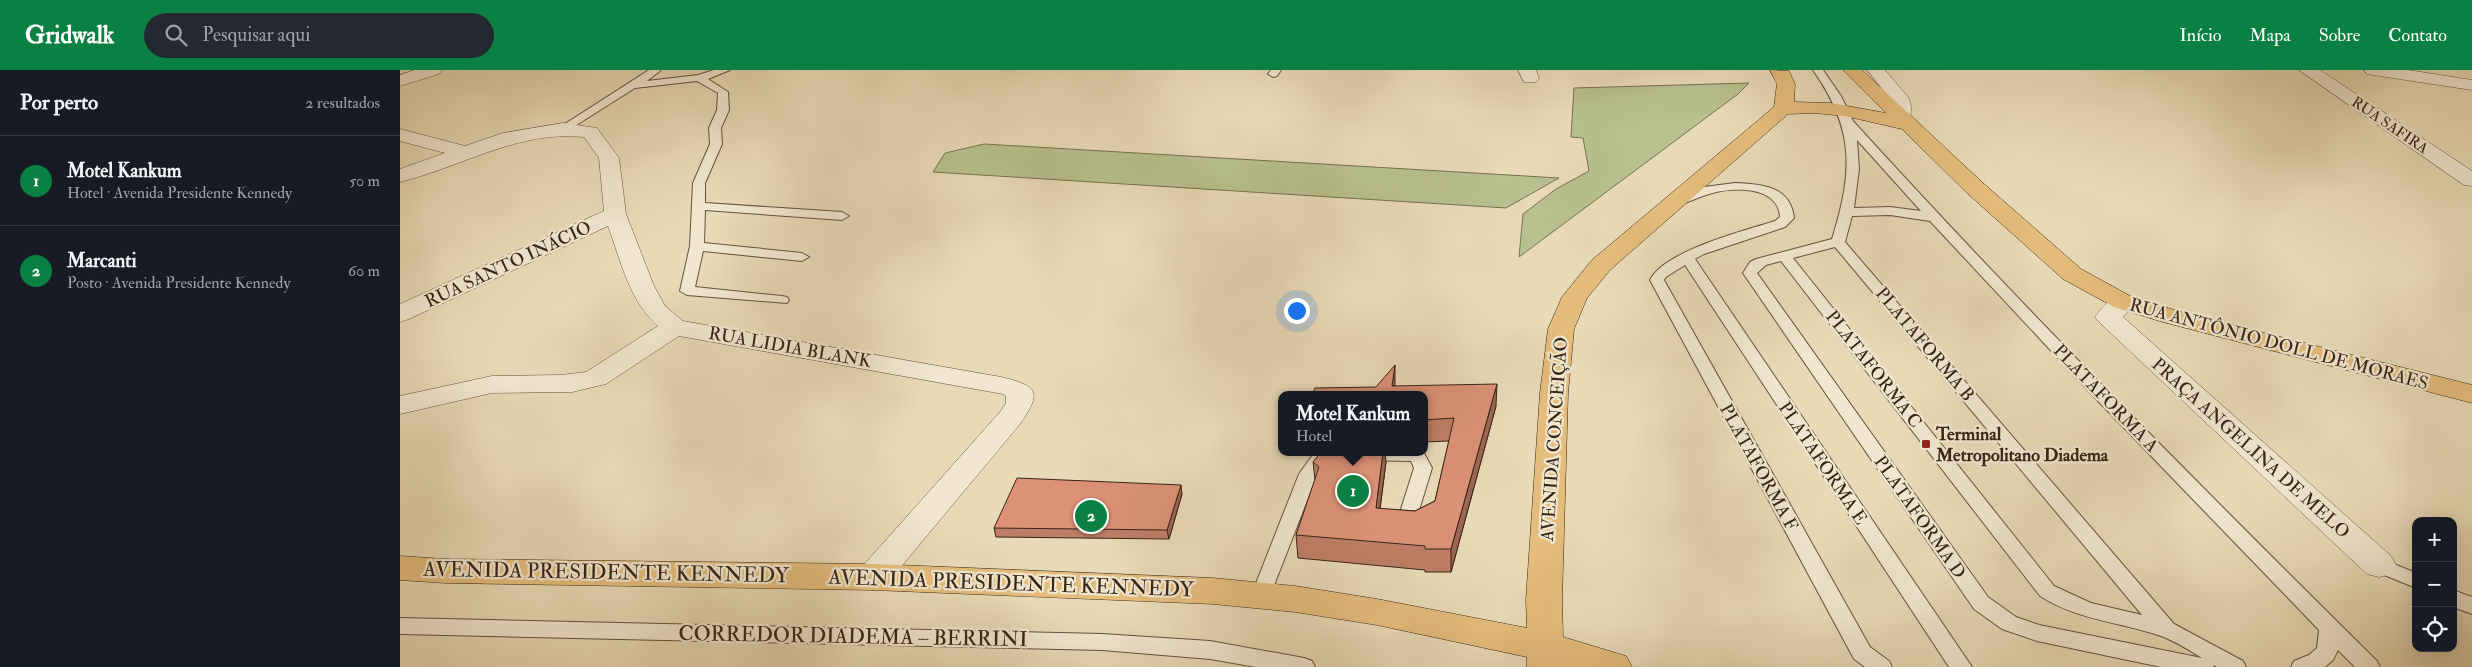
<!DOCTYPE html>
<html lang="pt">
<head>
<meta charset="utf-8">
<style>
	:root { --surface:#171b24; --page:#242831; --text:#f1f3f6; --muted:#9ea1a6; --line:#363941; --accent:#0b8043 }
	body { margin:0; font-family:"IM FELL Double Pica",serif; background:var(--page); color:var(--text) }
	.controls { position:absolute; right:15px; bottom:15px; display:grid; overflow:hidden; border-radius:10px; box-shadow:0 5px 20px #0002 }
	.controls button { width:45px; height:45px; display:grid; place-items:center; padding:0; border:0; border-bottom:1px solid var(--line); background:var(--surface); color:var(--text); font:25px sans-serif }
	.you { position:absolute; left:896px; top:240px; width:18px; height:18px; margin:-12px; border:4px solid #fff; border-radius:50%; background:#1a73e8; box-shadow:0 0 0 8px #1a73e833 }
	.badge { display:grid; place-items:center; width:32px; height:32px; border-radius:50%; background:var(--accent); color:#fff; font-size:16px; font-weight:700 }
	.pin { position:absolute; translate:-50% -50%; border:2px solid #fff; box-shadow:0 1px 5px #0006 }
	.popup { position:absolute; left:878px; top:321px; width:150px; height:65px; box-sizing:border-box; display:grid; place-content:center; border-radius:10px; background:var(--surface); filter:drop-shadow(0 1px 4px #0005); font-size:16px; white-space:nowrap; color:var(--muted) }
	.popup b { font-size:19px; color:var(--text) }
	.popup::after { content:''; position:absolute; left:50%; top:100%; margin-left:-10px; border:10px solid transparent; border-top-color:var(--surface) }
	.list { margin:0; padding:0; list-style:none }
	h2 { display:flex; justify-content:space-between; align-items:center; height:65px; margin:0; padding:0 20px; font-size:21px }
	h2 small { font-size:16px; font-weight:400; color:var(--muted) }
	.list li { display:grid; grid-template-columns:32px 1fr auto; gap:15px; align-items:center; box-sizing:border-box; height:90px; padding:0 20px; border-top:1px solid var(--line) }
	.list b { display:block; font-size:19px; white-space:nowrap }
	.list p { margin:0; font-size:16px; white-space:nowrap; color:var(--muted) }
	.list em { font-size:16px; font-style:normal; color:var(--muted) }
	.icon { flex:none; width:28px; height:28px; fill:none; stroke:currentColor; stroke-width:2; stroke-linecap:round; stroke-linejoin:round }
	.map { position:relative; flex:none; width:2072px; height:597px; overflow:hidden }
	header { display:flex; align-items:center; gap:30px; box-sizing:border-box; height:70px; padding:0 25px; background:var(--accent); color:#fff }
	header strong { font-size:24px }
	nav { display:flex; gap:28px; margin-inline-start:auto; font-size:18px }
	.search { width:350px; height:45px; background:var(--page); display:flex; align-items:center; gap:12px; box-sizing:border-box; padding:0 18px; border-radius:28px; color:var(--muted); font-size:19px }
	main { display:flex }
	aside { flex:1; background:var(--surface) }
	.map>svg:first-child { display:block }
</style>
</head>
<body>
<header>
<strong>Gridwalk</strong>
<div class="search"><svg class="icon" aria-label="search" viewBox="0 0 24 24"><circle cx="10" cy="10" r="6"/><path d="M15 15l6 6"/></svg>Pesquisar aqui</div>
<nav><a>Início</a><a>Mapa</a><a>Sobre</a><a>Contato</a></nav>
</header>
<main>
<aside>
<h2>Por perto<small>2 resultados</small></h2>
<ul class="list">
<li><span class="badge">1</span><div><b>Motel Kankum</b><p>Hotel · Avenida Presidente Kennedy</p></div><em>50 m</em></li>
<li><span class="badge">2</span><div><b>Marcanti</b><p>Posto · Avenida Presidente Kennedy</p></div><em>60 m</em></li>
</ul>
</aside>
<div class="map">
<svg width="2072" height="597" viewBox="0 0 2072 597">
	<rect width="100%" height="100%" fill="#e9dab7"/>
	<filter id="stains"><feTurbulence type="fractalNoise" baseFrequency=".004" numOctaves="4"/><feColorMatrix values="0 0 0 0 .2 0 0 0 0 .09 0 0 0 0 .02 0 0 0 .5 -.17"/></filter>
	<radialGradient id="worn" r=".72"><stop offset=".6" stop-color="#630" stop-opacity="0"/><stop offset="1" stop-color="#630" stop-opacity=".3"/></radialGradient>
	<g fill="#b7c08e" stroke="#777252">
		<polygon points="1349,13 1338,24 1119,187 1123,144 1156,119 1189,101 1183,68 1171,67 1174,18"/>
		<polygon points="584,74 1159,108 1106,138 533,102 545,83"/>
	</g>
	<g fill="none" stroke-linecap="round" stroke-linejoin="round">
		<g stroke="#64523e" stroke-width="2">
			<g id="lane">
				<polygon points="249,0 261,0 247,11 298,5 314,0 330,0 308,9 328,22 329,40 321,58 322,74 305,113 305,133 442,142 449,146 442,150 305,140 304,173 402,183 409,187 402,191 303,181 295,217 382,226 387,227 389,230 387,233 287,225 280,221 290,176 293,113 310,74 309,58 317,40 318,23 297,11 235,18 167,61 159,61 157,59"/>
				<polygon points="871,0 881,0 877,6 873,7 868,4"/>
				<path d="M1413,0H1423L1441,26L1453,51C1622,237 1799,415 1977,591L1980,597H1955L1938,580L1933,590L1925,597H1891L1894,591L1909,585L1917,578L1919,560L1699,332L1530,151L1490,145L1452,146L1445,172L1774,554L1843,591L1846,597H1817L1813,595L1814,597H1761L1637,571L1602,559L1574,539L1343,203L1350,192L1356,189L1432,169C1453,101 1455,60 1413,0ZM1457,70L1521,141L1490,137L1454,138L1459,99ZM1435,177L1742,545L1691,533L1654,516L1393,188ZM1381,191L1640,526C1677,550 1720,552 1761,566C1775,571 1789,580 1802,588L1639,555L1616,547L1588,527L1357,203L1366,195Z"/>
				<path d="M1335,113C1361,114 1391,116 1394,148L1385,157L1304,184L1295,189L1572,597H1549L1285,195L1266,207L1264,210L1470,577L1489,591L1492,597H1465L1454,589L1250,210C1264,181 1344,161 1375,151L1380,147C1378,115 1332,117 1309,124C1298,127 1287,133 1276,136L1269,132L1271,129L1304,117Z"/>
				<polygon points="924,382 939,382 941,386 938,390 924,394 917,405 868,531 861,534 854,531 851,526 899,404 912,386"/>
				<polygon points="956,382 1024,383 1032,398 1013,460 1006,462 999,460 996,455 1014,398 1011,391 964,390 958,388"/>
				<polygon points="1979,488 2016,503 2016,518 1972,500 1969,495 1972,490"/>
				<polygon points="2053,520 2072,527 2072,544 2053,537"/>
				<polygon points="0,548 702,564 810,571 904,588 912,591 915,597 856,597 810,589 702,580 0,564"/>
			</g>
		</g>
		<g stroke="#64523e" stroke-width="1">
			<g id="street">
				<polygon points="15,0 42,0 39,4 0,16 0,5"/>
				<polygon points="1118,0 1136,0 1139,8 1136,12 1124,12"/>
				<path d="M1467,0H1485L1508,27C1512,33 1512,45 1508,51H1494L1491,47L1492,31Z"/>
				<polygon points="1899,0 1920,0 2072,101 2072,116 2064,115"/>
				<polygon points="1964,0 2008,0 2072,10 2072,20 1973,5 1967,4"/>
				<path d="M163,53L197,58L219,88L226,144L254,216L265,236L283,251L601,307C639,316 642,322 620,354L485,516L473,520L461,516L456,507L461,498L600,342L606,333V326L603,324L279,266L206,314L172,322L92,323L0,344V326L92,306L161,305L186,302L258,256C229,231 221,191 208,156L9,249L0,252V234L204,141L199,88L184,67C118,60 62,97 0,112V99L45,83L0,71V59L65,76L103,63Z"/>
				<path d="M1723,224L1732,227L1736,232L1723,247L1991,486L1996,495L1991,504L1979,507L1967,504L1699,252L1695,247C1702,237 1711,227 1723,224Z"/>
			</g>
		</g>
		<g stroke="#372516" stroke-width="1">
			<polygon id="primary" points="1370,0 1389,1 1395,14 1394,32 1430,33 1486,43 1443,0 1462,0 1583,113 1681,199 1732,227 1781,242 2072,315 2072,333 1763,252 1714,237 1663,209 1567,123 1502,59 1445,46 1415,43 1388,44 1210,200 1187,228 1174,259 1168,323 1162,530 1163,567 1226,586 1232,597 1127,597 1127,587 977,555 895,542 813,534 473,520 45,513 0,510 0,486 45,489 473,494 813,508 895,516 977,529 1127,558 1126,530 1140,323 1148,259 1162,227 1192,190 1374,37 1377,14"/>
		</g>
		<use href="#lane" fill="#f1e7d0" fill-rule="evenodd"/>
		<use href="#street" fill="#f1e7d0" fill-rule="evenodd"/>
		<use href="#primary" fill="#e4bd7c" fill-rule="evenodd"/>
	</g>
	<g fill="#be7e66" stroke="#372516">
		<polygon points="995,316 1096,336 1051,502 1025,502 1025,500 898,488 896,465 915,410 913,392 986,392 980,439 1015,441 1035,431 1049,371 1024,372 1024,325"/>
		<polygon points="782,424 769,469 596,467 594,458"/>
	</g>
	<g fill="#9b6653" stroke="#372516">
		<polygon points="995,295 995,317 992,316"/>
		<polygon points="1097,314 1096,336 1051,502 1051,479"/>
		<polygon points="983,382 985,382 986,392 977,461 976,438"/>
		<polygon points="781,415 782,424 769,469 767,460"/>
	</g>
	<g fill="#dd9277" stroke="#372516">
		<polygon points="995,295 992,316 1097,314 1051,479 1025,479 1025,476 896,465 919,397 913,392 921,382 983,382 976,438 1015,441 1035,431 1054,348 1024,350 1024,325 912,325 915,318 976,317"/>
		<polygon points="617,408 781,415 767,460 594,458"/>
	</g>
	<rect fill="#8f2418" stroke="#f1e7d0" stroke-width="2" x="1521" y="369" width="10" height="10" rx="2.5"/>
	<g text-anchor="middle" stroke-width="4.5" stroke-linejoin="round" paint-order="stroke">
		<g font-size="15" fill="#372516" stroke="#f1e7d0">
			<text transform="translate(1990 55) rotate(34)" y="5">RUA SAFIRA</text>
		</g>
		<g font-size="18" fill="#372516" stroke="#f1e7d0">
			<text transform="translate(108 194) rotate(-25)" y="6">RUA SANTO INÁCIO</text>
			<text transform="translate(1525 274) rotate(50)" y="6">PLATAFORMA B</text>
			<text transform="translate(1879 274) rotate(15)" y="6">RUA ANTÔNIO DOLL DE MORAES</text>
			<text transform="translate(390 277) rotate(10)" y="6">RUA LIDIA BLANK</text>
			<text transform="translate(1474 299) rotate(52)" y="6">PLATAFORMA C</text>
			<text transform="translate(1706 328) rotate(46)" y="6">PLATAFORMA A</text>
			<text transform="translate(1154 369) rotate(-86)" y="6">AVENIDA CONCEIÇÃO</text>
			<text transform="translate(1851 378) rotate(42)" y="6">PRAÇA ANGELINA DE MELO</text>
			<text transform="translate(1423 393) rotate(56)" y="6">PLATAFORMA E</text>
			<text transform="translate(1359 397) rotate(61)" y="6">PLATAFORMA F</text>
			<text transform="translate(1520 447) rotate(55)" y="6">PLATAFORMA D</text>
		</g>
		<g font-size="18" font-weight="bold" fill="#372516" stroke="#f1e7d0" text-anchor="start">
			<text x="1536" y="370">Terminal<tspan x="1536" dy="21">Metropolitano Diadema</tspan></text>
		</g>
		<g font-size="21" fill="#372516" stroke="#f1e7d0">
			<text transform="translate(206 502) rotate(1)" y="7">AVENIDA PRESIDENTE KENNEDY</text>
			<text transform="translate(611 513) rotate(2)" y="7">AVENIDA PRESIDENTE KENNEDY</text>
			<text transform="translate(453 566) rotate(1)" y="7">CORREDOR DIADEMA – BERRINI</text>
		</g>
	</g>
	<rect width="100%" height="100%" filter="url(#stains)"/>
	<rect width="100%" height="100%" fill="url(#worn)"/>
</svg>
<div class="controls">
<button>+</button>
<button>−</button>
<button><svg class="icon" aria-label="locate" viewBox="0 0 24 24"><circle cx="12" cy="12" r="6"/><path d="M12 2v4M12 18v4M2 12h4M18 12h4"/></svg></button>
</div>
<div class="you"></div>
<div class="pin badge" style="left:953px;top:421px">1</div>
<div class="popup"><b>Motel Kankum</b>Hotel</div>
<div class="pin badge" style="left:691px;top:446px">2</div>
</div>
</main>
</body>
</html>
